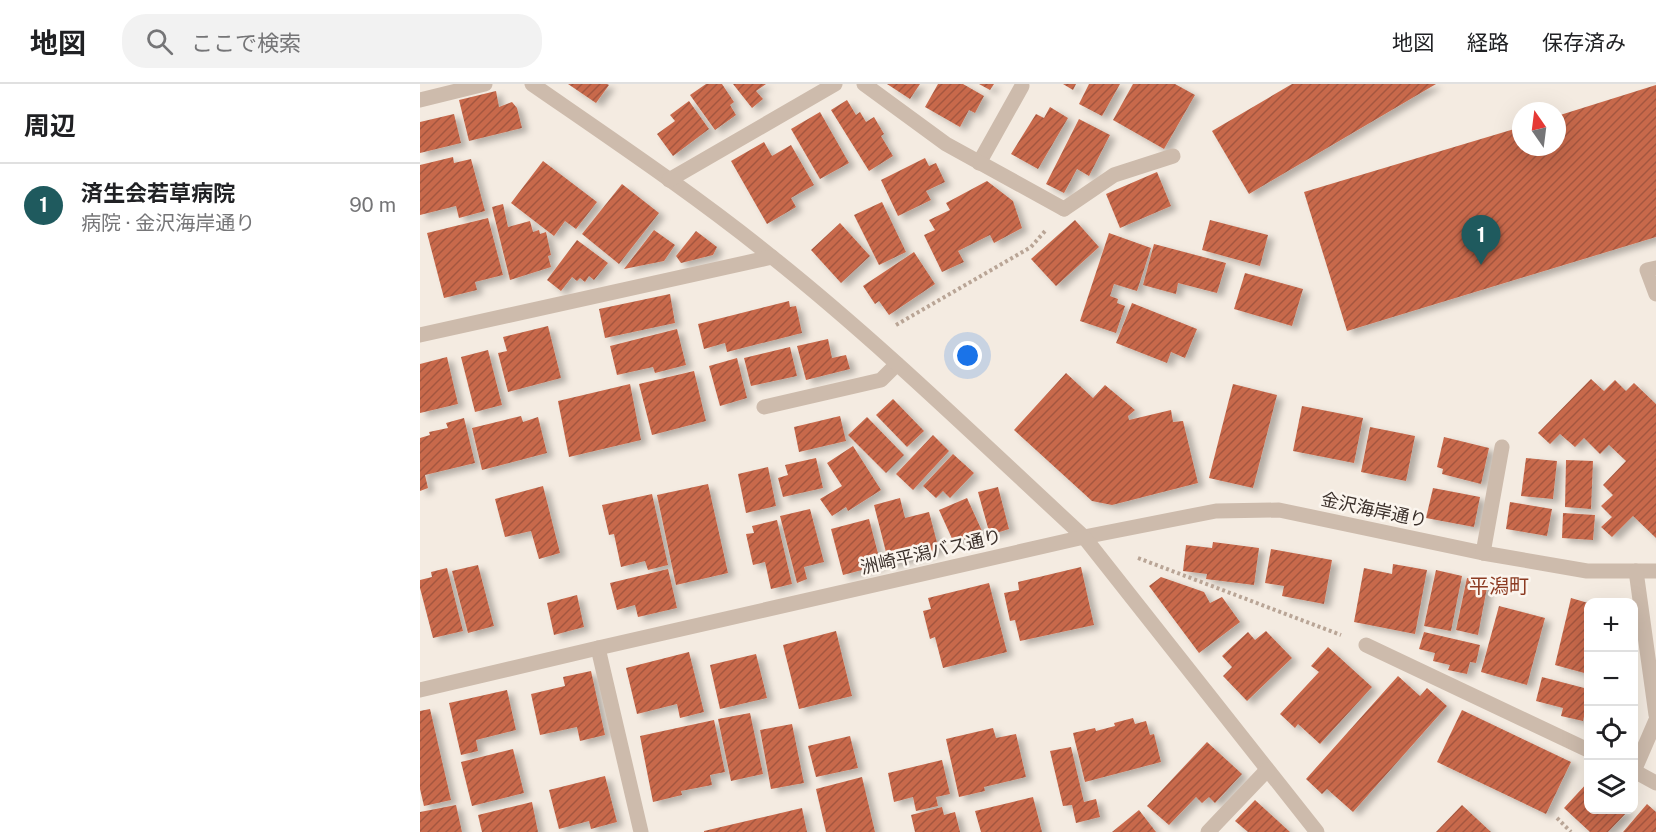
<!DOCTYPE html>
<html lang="ja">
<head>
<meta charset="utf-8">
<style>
	:root { --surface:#fff; --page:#f2f2f2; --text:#202124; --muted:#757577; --line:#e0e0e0; --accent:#1f5a5e }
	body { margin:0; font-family:"Public Sans","Noto Sans JP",sans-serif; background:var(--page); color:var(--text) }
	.controls { position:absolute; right:18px; bottom:18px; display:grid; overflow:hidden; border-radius:12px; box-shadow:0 6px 24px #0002 }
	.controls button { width:54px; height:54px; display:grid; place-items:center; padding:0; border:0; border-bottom:2px solid var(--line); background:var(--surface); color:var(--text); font:30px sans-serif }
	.compass { position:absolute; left:1092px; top:18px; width:54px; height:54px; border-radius:50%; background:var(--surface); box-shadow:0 6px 24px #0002; rotate:346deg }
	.you { position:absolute; left:548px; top:272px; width:21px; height:21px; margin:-15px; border:4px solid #fff; border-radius:50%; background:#1a73e8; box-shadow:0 0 0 9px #1a73e833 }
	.badge { display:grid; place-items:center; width:39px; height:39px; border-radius:50%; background:var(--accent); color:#fff; font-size:20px; font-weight:700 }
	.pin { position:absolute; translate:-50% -50px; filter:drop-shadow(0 2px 3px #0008) }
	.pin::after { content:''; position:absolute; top:32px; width:21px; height:18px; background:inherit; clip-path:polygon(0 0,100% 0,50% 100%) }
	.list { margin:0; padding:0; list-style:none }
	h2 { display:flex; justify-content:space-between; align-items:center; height:78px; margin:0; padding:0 24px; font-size:26px }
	h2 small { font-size:20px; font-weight:400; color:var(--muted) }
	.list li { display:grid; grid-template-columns:39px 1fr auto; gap:18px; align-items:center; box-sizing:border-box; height:84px; padding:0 24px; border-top:2px solid var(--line) }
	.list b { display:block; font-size:22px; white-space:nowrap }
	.list p { margin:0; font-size:20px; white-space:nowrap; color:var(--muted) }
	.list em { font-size:20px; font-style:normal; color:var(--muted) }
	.icon { flex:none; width:33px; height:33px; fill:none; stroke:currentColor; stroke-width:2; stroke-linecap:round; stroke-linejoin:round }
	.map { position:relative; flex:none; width:1236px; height:748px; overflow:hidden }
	header { display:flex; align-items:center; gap:36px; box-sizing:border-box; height:84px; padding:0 30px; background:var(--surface); border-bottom:2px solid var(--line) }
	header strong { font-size:28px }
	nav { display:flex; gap:33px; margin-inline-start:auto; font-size:21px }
	.search { width:420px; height:54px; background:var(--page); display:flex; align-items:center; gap:15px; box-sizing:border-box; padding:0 21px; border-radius:24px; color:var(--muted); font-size:22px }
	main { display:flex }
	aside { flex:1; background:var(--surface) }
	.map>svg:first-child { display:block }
</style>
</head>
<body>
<header>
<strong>地図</strong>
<div class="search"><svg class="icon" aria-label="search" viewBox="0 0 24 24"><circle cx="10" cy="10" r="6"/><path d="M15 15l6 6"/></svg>ここで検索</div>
<nav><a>地図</a><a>経路</a><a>保存済み</a></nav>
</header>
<main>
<aside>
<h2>周辺<small></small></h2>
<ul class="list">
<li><span class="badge">1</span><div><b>済生会若草病院</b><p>病院 · 金沢海岸通り</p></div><em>90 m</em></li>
</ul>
</aside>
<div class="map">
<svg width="1236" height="748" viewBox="0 0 1236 748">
	<defs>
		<pattern id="building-hatch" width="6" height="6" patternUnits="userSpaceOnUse" patternTransform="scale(1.5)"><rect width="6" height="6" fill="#c8694b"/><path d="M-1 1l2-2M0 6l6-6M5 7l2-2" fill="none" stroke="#a4573f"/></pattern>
		<filter id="shadow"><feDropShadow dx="6" dy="4" stdDeviation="3" flood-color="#0004"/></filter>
	</defs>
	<rect width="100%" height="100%" fill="#f4ebe1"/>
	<g fill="url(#building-hatch)" filter="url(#shadow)">
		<polygon points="148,0 187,0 189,1 176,19"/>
		<polygon points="286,0 302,0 314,18 310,21 316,31 295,46 270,11"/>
		<polygon points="313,0 346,0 336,7 343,15 332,24"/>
		<polygon points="467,0 500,0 490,15"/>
		<polygon points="518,0 543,0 564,12 555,29 549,26 540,43 505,23"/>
		<polygon points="559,0 574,0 570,6"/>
		<polygon points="643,0 656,0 653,6"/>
		<polygon points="669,0 700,0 682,32 659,20"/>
		<polygon points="713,0 755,0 775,11 744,65 693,36"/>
		<polygon points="872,0 1016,0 829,110 792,47"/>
		<polygon points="1236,1 1236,153 927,247 884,108 1101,43 1101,63 1137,63 1137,32"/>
		<polygon points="76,7 79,23 92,18 97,24 102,44 49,57 39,16"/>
		<polygon points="427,16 436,31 440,28 446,38 454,33 464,50 461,52 473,72 449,87 411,26"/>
		<polygon points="269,17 289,45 253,72 237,50 255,37 250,31"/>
		<polygon points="630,23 648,34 618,85 591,70 616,30 624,34"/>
		<polygon points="400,28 429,79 400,95 371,45"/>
		<polygon points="34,30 41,59 0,69 0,38"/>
		<polygon points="659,35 690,51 669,92 657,85 644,109 626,100"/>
		<polygon points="344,58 352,72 371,61 394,101 371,114 376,123 347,140 311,77"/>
		<polygon points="33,73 34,79 51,75 65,127 39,134 36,122 0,131 0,81"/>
		<polygon points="505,74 509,82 516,79 525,98 506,107 511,116 478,132 461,96"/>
		<polygon points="123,77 177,118 156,145 145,137 134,152 91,119"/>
		<polygon points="737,88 751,122 700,144 686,110"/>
		<polygon points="567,97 593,117 602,144 574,159 570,151 538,167 544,178 522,188 504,151 515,146 509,136 530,126 526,119"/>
		<polygon points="202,100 239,129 199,180 162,150"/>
		<polygon points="462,118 486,168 459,181 434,131"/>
		<polygon points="83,120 88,143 110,137 113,148 119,146 120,150 126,148 131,171 128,172 131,183 90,196 72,123"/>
		<polygon points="68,134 83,191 55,198 57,206 24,214 7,149"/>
		<polygon points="655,136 679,163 636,202 611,175"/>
		<polygon points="790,136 848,151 840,182 782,166"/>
		<polygon points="420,139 450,172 421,199 391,166"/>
		<polygon points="234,146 255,161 244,177 204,185"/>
		<polygon points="276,147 297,163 293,171 261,179 256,172"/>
		<polygon points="689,149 731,164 717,207 694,200 690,212 698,215 697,219 705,222 696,249 660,237"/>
		<polygon points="157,156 188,179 174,196 169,192 165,198 160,194 157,197 152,193 141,207 127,196"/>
		<polygon points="734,160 806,179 797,209 758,199 756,210 723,201"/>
		<polygon points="494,168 515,200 469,231 459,217 455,220 443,202"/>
		<polygon points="825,189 883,205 872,242 814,225"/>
		<polygon points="250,210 255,239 185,254 179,225"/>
		<polygon points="369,217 370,223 376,222 382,249 307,268 305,259 284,265 278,240"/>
		<polygon points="712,219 777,245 765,274 751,268 747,279 696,259"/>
		<polygon points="128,242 141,294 88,308 78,269 87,267 83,253"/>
		<polygon points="257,245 266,281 235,289 233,283 197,291 190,262"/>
		<polygon points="408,255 412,274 426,271 430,285 386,296 377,262"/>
		<polygon points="370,263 377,292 331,302 324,274"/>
		<polygon points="68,266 82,321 55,328 41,273"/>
		<polygon points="27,273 38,320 0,329 0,280"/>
		<polygon points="317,274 327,314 300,322 289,282"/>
		<polygon points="274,287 286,337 232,351 219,300"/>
		<polygon points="646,289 673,314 685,301 715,326 708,332 709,336 751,326 753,338 763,337 778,399 692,421 672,417 594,346"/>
		<polygon points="1171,295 1184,307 1195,296 1206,307 1214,299 1236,320 1236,454 1213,432 1192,453 1181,443 1192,433 1181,422 1193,411 1183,401 1206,377 1189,361 1180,370 1164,354 1155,363 1140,350 1130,360 1118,349"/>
		<polygon points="210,300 221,356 149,373 138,317"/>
		<polygon points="813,300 857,311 833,404 789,394"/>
		<polygon points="473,315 504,347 487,363 456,331"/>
		<polygon points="882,322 943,334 934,379 873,367"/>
		<polygon points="101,332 103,338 118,333 127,369 62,386 52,344"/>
		<polygon points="420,332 426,357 379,368 374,343"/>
		<polygon points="447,333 484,371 466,389 428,351"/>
		<polygon points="44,334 55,379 5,391 8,404 0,407 0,354 10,351 9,348 28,344 26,339"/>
		<polygon points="950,343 995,352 986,397 941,388"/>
		<polygon points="513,351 529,367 493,406 476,390"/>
		<polygon points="1024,353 1069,364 1061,400 1022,390 1023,385 1017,383"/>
		<polygon points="433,362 461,406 428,427 426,423 412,432 400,415 422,402 407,379"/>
		<polygon points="533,370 554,389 530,414 523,407 516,414 503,402"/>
		<polygon points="396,374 403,404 363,413 358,394 368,391 365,381"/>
		<polygon points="1106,374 1137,377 1133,415 1101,412"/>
		<polygon points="1146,376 1173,377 1171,425 1145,423"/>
		<polygon points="348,383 356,422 326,429 318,390"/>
		<polygon points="288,400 308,489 256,501 237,411"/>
		<polygon points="123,402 140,469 119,475 111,447 85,453 75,415"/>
		<polygon points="578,403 589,445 570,451 558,408"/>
		<polygon points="1013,404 1060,413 1054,443 1006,434"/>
		<polygon points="232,410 248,481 228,486 225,477 201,483 194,450 189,451 182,421"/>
		<polygon points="480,414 485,434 509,428 519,466 469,480 454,421"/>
		<polygon points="547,414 562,447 534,459 519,426"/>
		<polygon points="1090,418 1132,425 1127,452 1086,445"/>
		<polygon points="390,425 404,478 384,483 387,495 377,499 360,432"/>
		<polygon points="1143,429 1175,431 1173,456 1142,454"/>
		<polygon points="449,435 461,481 423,491 411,445"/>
		<polygon points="357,436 372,500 351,505 345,478 333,481 326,450 334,449 332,442"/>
		<polygon points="793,458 839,464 834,501 786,495 787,490 763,487 766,461 792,464"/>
		<polygon points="851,465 912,476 904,520 862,512 864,502 845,499"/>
		<polygon points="973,480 1007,486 995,550 934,538 944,484 972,490"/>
		<polygon points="58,481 74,542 48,549 32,487"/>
		<polygon points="661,483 674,541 600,557 595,536 590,537 584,509 599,506 598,498"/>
		<polygon points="27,484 43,547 13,554 0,504 0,496 12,493 11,488"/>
		<polygon points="248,485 257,524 218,533 215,521 197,526 190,499"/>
		<polygon points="1016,486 1042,492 1031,547 1004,542"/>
		<polygon points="741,493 784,508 790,519 802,513 820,538 779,569 729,502"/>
		<polygon points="1047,494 1068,498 1058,551 1036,546"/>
		<polygon points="569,499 587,568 523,584 515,553 510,555 503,527 511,525 508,514"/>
		<polygon points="157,511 164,543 134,551 127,519"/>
		<polygon points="1151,514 1168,519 1168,590 1135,581"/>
		<polygon points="1079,522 1125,534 1107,601 1061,588"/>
		<polygon points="416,547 432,612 379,625 363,561"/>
		<polygon points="846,547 872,574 827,617 803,592 812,583 802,572 828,548 835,556"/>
		<polygon points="1004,548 1060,561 1056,579 1050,578 1047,590 1028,586 1030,581 1013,577 1015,569 999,565"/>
		<polygon points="908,563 952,603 900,660 878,640 875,644 860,630 899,588 891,582"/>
		<polygon points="269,568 284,628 260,634 257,620 217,630 206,584"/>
		<polygon points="336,570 347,614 300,625 290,581"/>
		<polygon points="171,587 185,651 160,657 157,643 120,651 111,610 145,602 143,593"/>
		<polygon points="978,592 1000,612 1007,604 1027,622 933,728 907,705 902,710 886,695"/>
		<polygon points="1122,593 1168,605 1168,615 1163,637 1141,632 1143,624 1116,617"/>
		<polygon points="87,606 96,646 56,656 58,667 41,671 29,619"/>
		<polygon points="10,625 31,716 4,722 0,705 0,627"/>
		<polygon points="1042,626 1151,678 1126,730 1017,678"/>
		<polygon points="330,629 343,690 311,697 298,635"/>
		<polygon points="713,634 715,640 726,637 730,651 734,650 741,678 665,698 653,649 675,644 676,647 695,642 694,639"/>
		<polygon points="294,636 305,688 290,691 292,701 261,707 262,711 233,718 220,652"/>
		<polygon points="372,640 384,699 351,705 340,646"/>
		<polygon points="573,644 576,654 596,650 606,693 564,703 565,707 539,713 526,655"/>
		<polygon points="430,652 438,684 396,693 388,662"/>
		<polygon points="787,658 822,690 795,719 789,713 782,719 776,713 749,741 727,722"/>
		<polygon points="651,663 664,718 676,715 680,733 656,739 652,721 643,722 630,667"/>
		<polygon points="93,665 104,709 52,722 41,678"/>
		<polygon points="522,676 530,710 516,713 518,722 496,727 493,713 474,718 468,689"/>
		<polygon points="185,692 197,738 171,745 169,737 139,745 129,706"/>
		<polygon points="442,693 455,748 406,748 396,705"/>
		<polygon points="1168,698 1168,726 1209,726 1188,748 1170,748 1144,724"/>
		<polygon points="613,713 622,748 561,748 555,727"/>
		<polygon points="835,716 870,748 828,748 815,737"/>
		<polygon points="112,718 118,748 62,748 58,731"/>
		<polygon points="1227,720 1236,728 1236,748 1203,748"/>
		<polygon points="36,721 42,748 0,748 0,728"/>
		<polygon points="1042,721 1071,748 1016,748"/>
		<polygon points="522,723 524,731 535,728 540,748 495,748 491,731"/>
		<polygon points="382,724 387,748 284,748 284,747"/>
		<polygon points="719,726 736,748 692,748"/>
	</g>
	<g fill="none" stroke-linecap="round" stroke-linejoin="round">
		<g stroke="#b9a596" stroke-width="4" stroke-dasharray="3 3" stroke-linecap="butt">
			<polyline points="476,241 611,163 626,146"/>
			<polyline points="718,474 921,551"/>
			<polyline points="1137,734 1151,748"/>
		</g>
		<g stroke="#cdbbac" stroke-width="15">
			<polyline points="0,16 65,0"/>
			<polyline points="559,79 602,2"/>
			<polyline points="644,125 694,91 753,72"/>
			<polyline points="1236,184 1227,186 1236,210"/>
			<polyline points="344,323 461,296 477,280"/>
		</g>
		<g stroke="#cdbbac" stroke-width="15">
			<path d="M112,0C193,56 275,111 352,173C461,260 562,359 664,453L796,427L859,426L1063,469L1167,487H1236"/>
			<polyline points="444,0 526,60 644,125"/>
			<polyline points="249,96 415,0"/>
			<polyline points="0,251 352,173"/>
			<polyline points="1063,469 1082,363"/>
			<polyline points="1216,487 1236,631"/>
			<polyline points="946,561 1168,666"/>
			<polyline points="178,564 221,748"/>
			<polyline points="0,606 178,564 664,453 897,748"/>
			<polyline points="1214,687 1236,636"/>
			<polyline points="1214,687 1236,699"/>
			<polyline points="788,748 847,686"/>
		</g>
	</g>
	<g text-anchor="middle" stroke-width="5" stroke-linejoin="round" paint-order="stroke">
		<g font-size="18" fill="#3b302b" stroke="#fbf5ee">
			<text transform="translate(954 426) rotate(12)" y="6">金沢海岸通り</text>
			<text transform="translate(511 468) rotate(-13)" y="6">洲崎平潟バス通り</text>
		</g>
		<g font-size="20" fill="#8c3b22" stroke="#fbf5ee">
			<text x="1079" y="509">平潟町</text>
		</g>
	</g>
</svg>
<div class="controls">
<button>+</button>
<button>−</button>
<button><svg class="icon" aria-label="locate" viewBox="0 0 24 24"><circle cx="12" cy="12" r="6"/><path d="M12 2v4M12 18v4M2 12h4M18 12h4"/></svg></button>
<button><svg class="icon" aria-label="layers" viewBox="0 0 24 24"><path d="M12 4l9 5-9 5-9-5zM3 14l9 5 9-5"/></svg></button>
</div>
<svg class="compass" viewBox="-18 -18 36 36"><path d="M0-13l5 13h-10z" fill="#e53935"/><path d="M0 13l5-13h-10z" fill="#757577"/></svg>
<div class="you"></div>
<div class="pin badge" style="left:1061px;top:181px">1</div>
</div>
</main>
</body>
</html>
